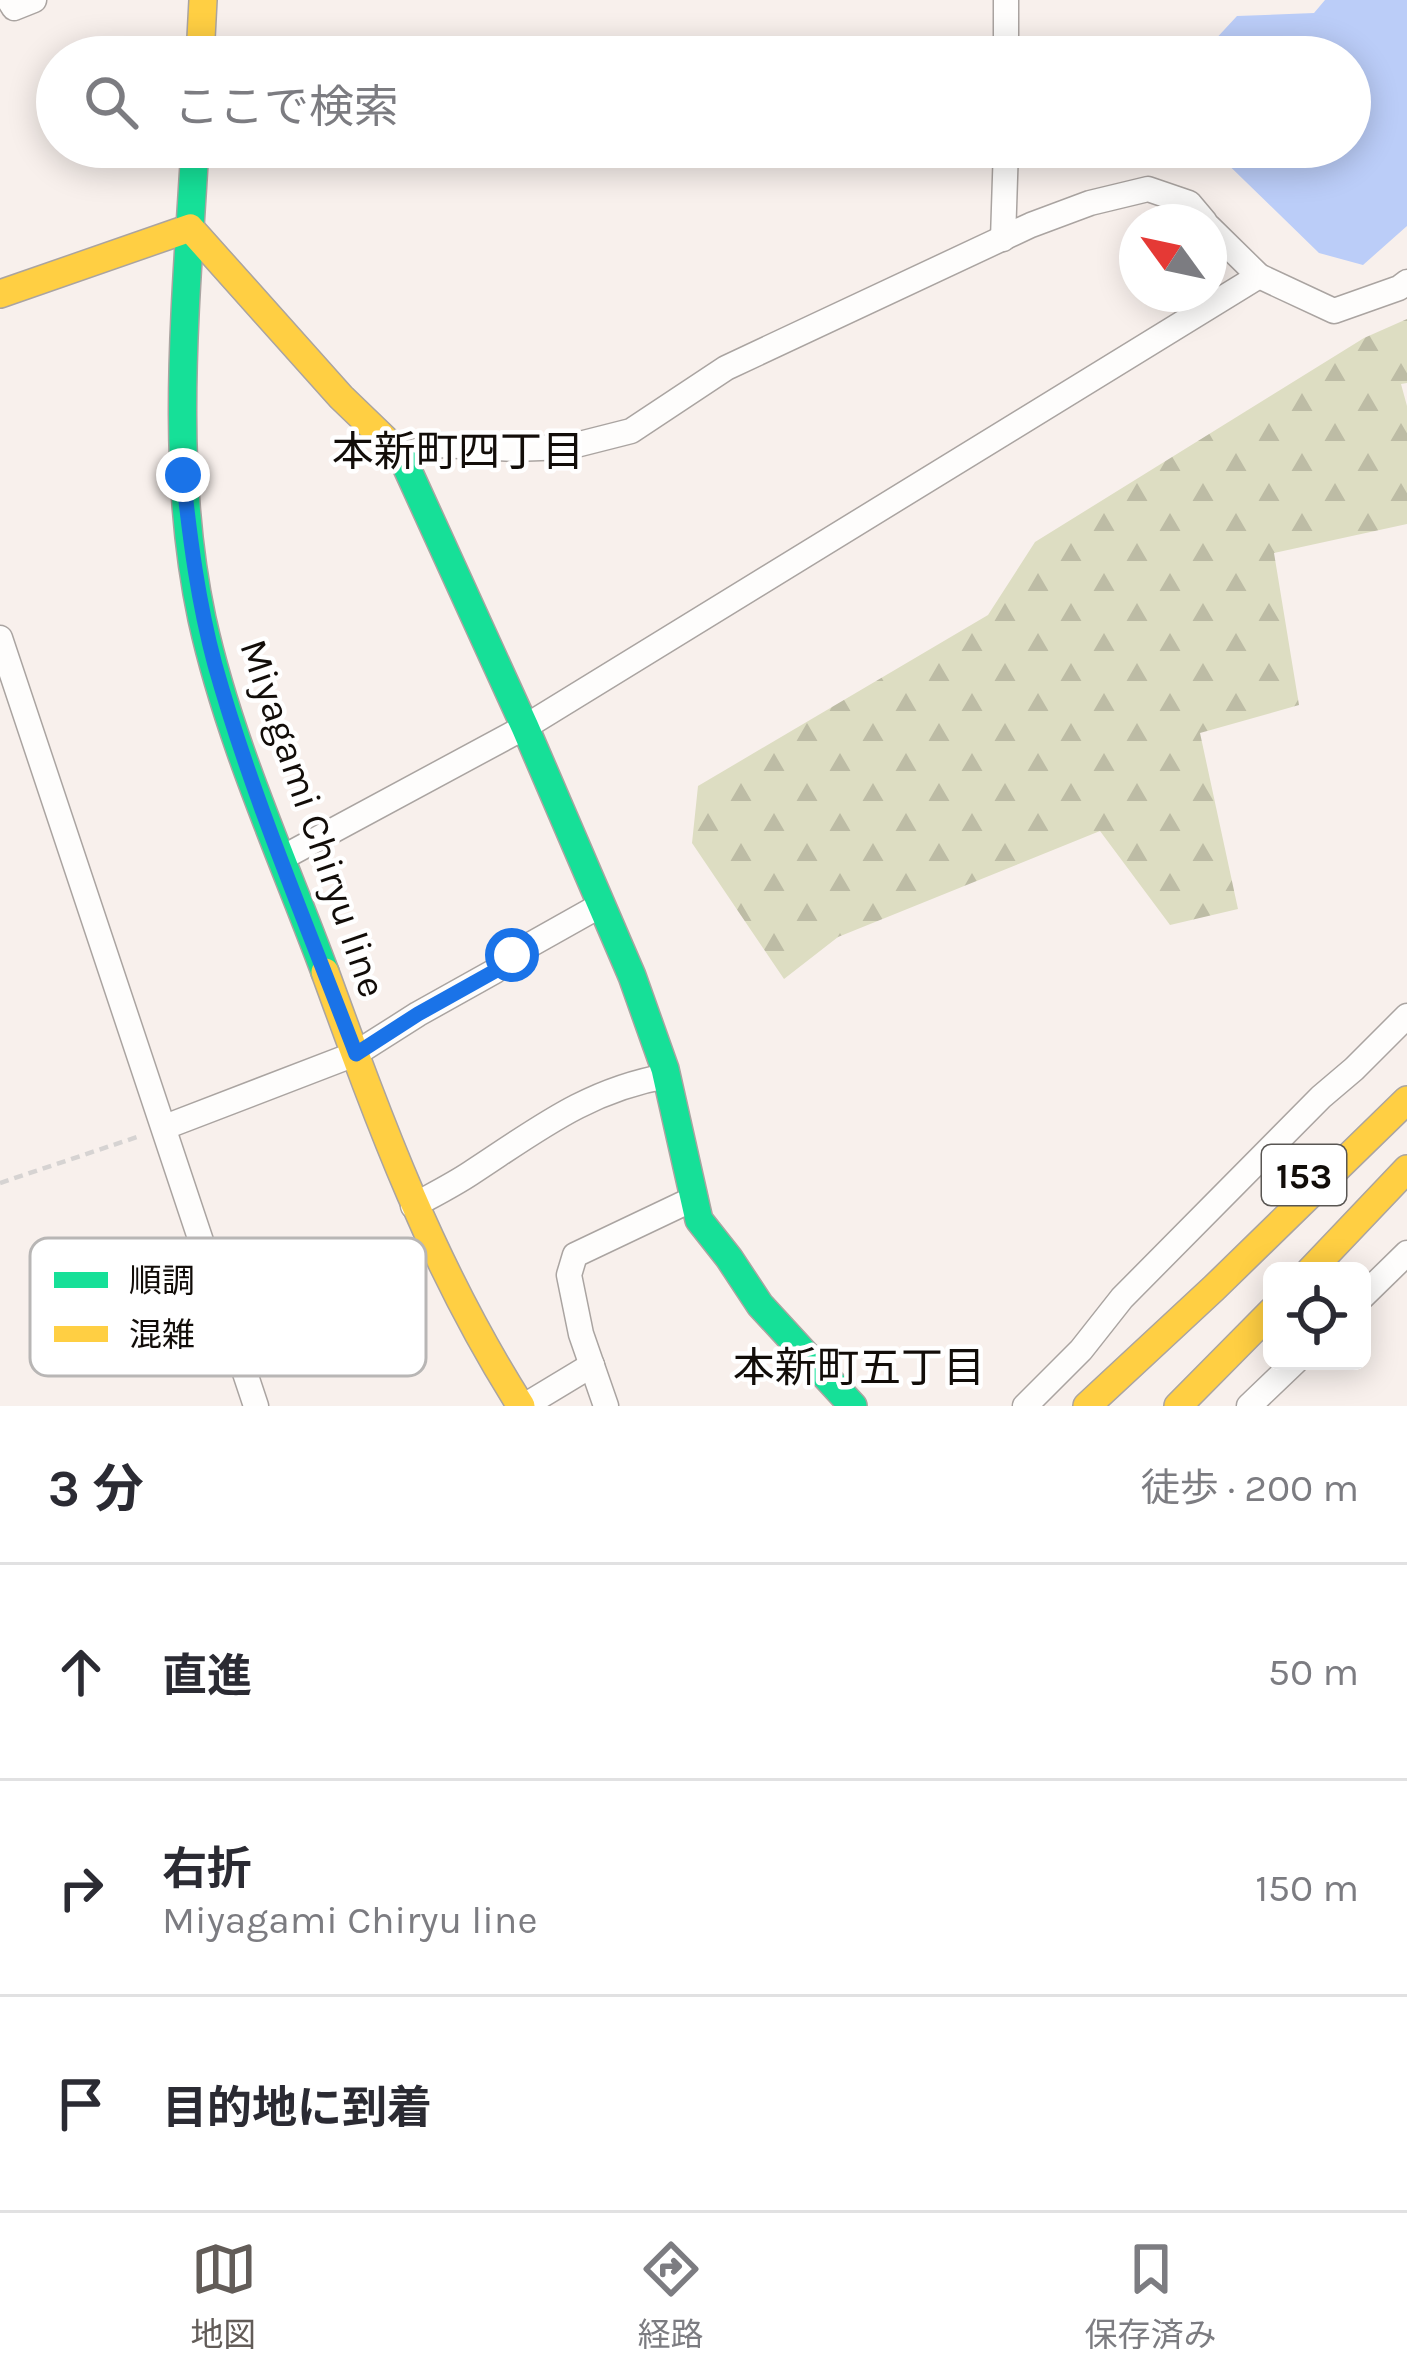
<!DOCTYPE html>
<html lang="ja">
<head>
<meta charset="utf-8">
<style>
	:root { --surface:#fff; --page:#f2f2f3; --text:#2b2b33; --muted:#7c7c81; --line:#e1e1e2; --accent:#625c58 }
	body { margin:0; font-family:Karla,"Noto Sans JP",sans-serif; background:var(--page); color:var(--text) }
	.controls { position:absolute; right:36px; bottom:36px; display:grid; overflow:hidden; border-radius:18px; box-shadow:0 6px 30px #0003 }
	.controls button { width:108px; height:108px; display:grid; place-items:center; padding:0; border:0; border-bottom:3px solid var(--line); background:var(--surface); color:var(--text); font:60px sans-serif }
	.compass { position:absolute; left:1119px; top:204px; width:108px; height:108px; border-radius:50%; background:var(--surface); box-shadow:0 6px 30px #0003; rotate:303deg }
	.stop { position:absolute; width:36px; height:36px; margin:-27px; border:9px solid #1a73e8; border-radius:50%; background:#fff }
	.stop.end { background:#1a73e8; border-color:#fff; box-shadow:0 3px 12px #0008 }
	.list { margin:0; padding:0; list-style:none }
	h2 { display:flex; justify-content:space-between; align-items:center; height:156px; margin:0; padding:0 48px; font-size:51px }
	h2 small { font-size:39px; font-weight:400; color:var(--muted) }
	.list li { display:grid; grid-template-columns:78px 1fr auto; gap:36px; align-items:center; box-sizing:border-box; height:216px; padding:0 48px; border-top:3px solid var(--line) }
	.list b { display:block; font-size:45px; white-space:nowrap }
	.list p { margin:0; font-size:39px; white-space:nowrap; color:var(--muted) }
	.list em { font-size:39px; font-style:normal; color:var(--muted) }
	.icon { flex:none; width:66px; height:66px; fill:none; stroke:currentColor; stroke-width:2; stroke-linecap:round; stroke-linejoin:round }
	.map { position:relative; flex:none; width:1407px; height:1406px; overflow:hidden }
	.search { position:absolute; background:var(--surface); box-shadow:0 6px 30px #0003; left:36px; right:36px; top:36px; height:132px; display:flex; align-items:center; gap:30px; box-sizing:border-box; padding:0 42px; border-radius:66px; color:var(--muted); font-size:45px }
	.sheet { height:804px; background:var(--surface) }
	nav { display:flex; justify-content:space-around; align-items:center; box-sizing:border-box; height:168px; border-top:3px solid var(--line); background:var(--surface); font-size:33px; color:var(--muted) }
	nav a { display:grid; justify-items:center; gap:6px }
	nav .on { color:var(--accent) }
	.map>svg:first-child { display:block }
</style>
</head>
<body>
<div class="map">
<svg width="1407" height="1406" viewBox="0 0 1407 1406">
	<defs>
		<pattern id="forest-firs" width="22" height="20" patternUnits="userSpaceOnUse" patternTransform="scale(3)"><rect width="22" height="20" fill="#ddddc2"/><path d="M5 1l3.5 6h-7zM16 11l3.5 6h-7z" fill="#bdbca5"/></pattern>
	</defs>
	<rect width="100%" height="100%" fill="#f8f0ec"/>
	<polygon fill="url(#forest-firs)" points="1407,319 1407,383 1401,384 1407,406 1407,524 1274,553 1299,705 1200,733 1238,909 1170,925 1100,831 838,937 784,979 692,843 698,786 988,615 1035,542 1364,338"/>
	<polygon fill="#bbcdf8" points="1325,0 1407,0 1407,226 1363,265 1319,253 1210,147 1350,147 1350,57 1199,57 1237,16 1314,13"/>
	<g fill="none" stroke-linecap="round" stroke-linejoin="round">
		<g stroke="#aaa4a1" stroke-width="27">
			<g id="street">
				<polyline points="9,0 14,8 34,0"/>
				<polyline points="1006,0 1006,57"/>
				<polyline points="1209,227 1259,276 1334,311 1399,288 1407,282"/>
				<polyline points="1003,239 1006,147"/>
				<polyline points="401,455 441,445 513,449 568,447 631,431 726,368 1031,225 1090,203 1148,189 1189,203 1205,222"/>
				<polyline points="0,638 256,1406"/>
				<polyline points="282,858 525,727 1259,276"/>
				<polyline points="165,1127 355,1054 418,1014 495,971 512,955 601,905"/>
				<path d="M413,1206C433,1195 453,1185 471,1173C537,1130 587,1090 667,1076"/>
				<polyline points="1362,1297 1407,1253"/>
				<polyline points="524,1406 592,1365"/>
				<polyline points="606,1406 581,1334 569,1275 575,1255 695,1198"/>
				<polyline points="1025,1406 1081,1350 1122,1298 1321,1097 1354,1069 1407,1016"/>
				<polyline points="1249,1406 1296,1361"/>
			</g>
		</g>
		<g stroke="#aaa4a1" stroke-width="30">
			<g id="fast">
				<path d="M195,147C186,303 169,465 202,619C229,741 282,856 325,972"/>
				<polyline points="395,449 401,455 525,727 632,976 665,1069 699,1220 729,1258 760,1305 853,1406"/>
			</g>
		</g>
		<g stroke="#aaa4a1" stroke-width="30">
			<g id="slow">
				<polyline points="200,57 203,0"/>
				<polyline points="0,294 190,228 341,397 395,449"/>
				<path d="M325,972C381,1126 432,1266 521,1406"/>
				<polyline points="1310,1271 1407,1169"/>
				<polyline points="1087,1406 1214,1288 1407,1100"/>
				<polyline points="1178,1406 1272,1311"/>
			</g>
		</g>
		<polyline stroke="#d6d3d2" stroke-width="4.5" stroke-dasharray="9 6" stroke-linecap="butt" points="0,1183 137,1137"/>
		<use href="#street" stroke="#fefdfc" stroke-width="24"/>
		<use href="#fast" stroke="#16e098" stroke-width="27"/>
		<use href="#slow" stroke="#ffcf43" stroke-width="27"/>
	</g>
	<g fill="none" stroke-linecap="round" stroke-linejoin="round">
		<path stroke="#1a73e8" stroke-width="15" d="M183,475C190,539 198,602 215,665C252,797 307,925 356,1054L418,1014L495,971L512,955"/>
	</g>
	<g text-anchor="middle" stroke-width="9" stroke-linejoin="round" paint-order="stroke">
		<rect fill="#fff" stroke="#595653" stroke-width="3" x="1262" y="1145" width="84" height="60" rx="9"/>
		<g font-size="36" font-weight="bold" fill="#120d09">
			<text x="1304" y="1188">153</text>
		</g>
		<g font-size="39" fill="#120d09" stroke="#fff">
			<text transform="translate(314 818) rotate(71)" y="14">Miyagami Chiryu line</text>
		</g>
		<g font-size="42" fill="#120d09" stroke="#fff">
			<text x="458" y="466">本新町四丁目</text>
			<text x="859" y="1382">本新町五丁目</text>
		</g>
	</g>
	<rect x="30" y="1238" width="396" height="138" rx="18" fill="#fff" stroke="#b8b6b5" stroke-width="3"/>
	<rect x="54" y="1272" width="54" height="16" fill="#16e098"/>
	<rect x="54" y="1326" width="54" height="16" fill="#ffcf43"/>
	<g font-size="33" fill="#120d09">
		<text x="129" y="1292">順調</text>
		<text x="129" y="1346">混雑</text>
	</g>
</svg>
<div class="controls">
<button><svg class="icon" aria-label="locate" viewBox="0 0 24 24"><circle cx="12" cy="12" r="6"/><path d="M12 2v4M12 18v4M2 12h4M18 12h4"/></svg></button>
</div>
<svg class="compass" viewBox="-18 -18 36 36"><path d="M0-13l5 13h-10z" fill="#e53935"/><path d="M0 13l5-13h-10z" fill="#7c7c81"/></svg>
<div class="stop" style="left:512px;top:955px"></div>
<div class="stop end" style="left:183px;top:475px"></div>
<div class="search"><svg class="icon" aria-label="search" viewBox="0 0 24 24"><circle cx="10" cy="10" r="6"/><path d="M15 15l6 6"/></svg>ここで検索</div>
</div>
<section class="sheet">
<h2>3 分<small>徒歩 · 200 m</small></h2>
<ul class="list">
<li><svg class="icon" aria-label="ahead" viewBox="0 0 24 24"><path d="M12 20V5M6 11l6-6 6 6"/></svg><div><b>直進</b></div><em>50 m</em></li>
<li><svg class="icon" aria-label="right" viewBox="0 0 24 24"><path d="M7 20v-9h11M14 6l5 5-5 5"/></svg><div><b>右折</b><p>Miyagami Chiryu line</p></div><em>150 m</em></li>
<li><svg class="icon" aria-label="arrive" viewBox="0 0 24 24"><path d="M6 21V4h12l-3 4 3 4H6"/></svg><div><b>目的地に到着</b></div></li>
</ul>
</section>
<nav>
<a class="on"><svg class="icon" aria-label="map" viewBox="0 0 24 24"><path d="M3 6l6-2 6 2 6-2v14l-6 2-6-2-6 2zM9 4v14M15 6v14"/></svg>地図</a>
<a><svg class="icon" aria-label="directions" viewBox="0 0 24 24"><path d="M12 3l9 9-9 9-9-9zM9 14v-3h6M13 9l2 2-2 2"/></svg>経路</a>
<a><svg class="icon" aria-label="saved" viewBox="0 0 24 24"><path d="M7 4h10v16l-5-4-5 4z"/></svg>保存済み</a>
</nav>
</body>
</html>
